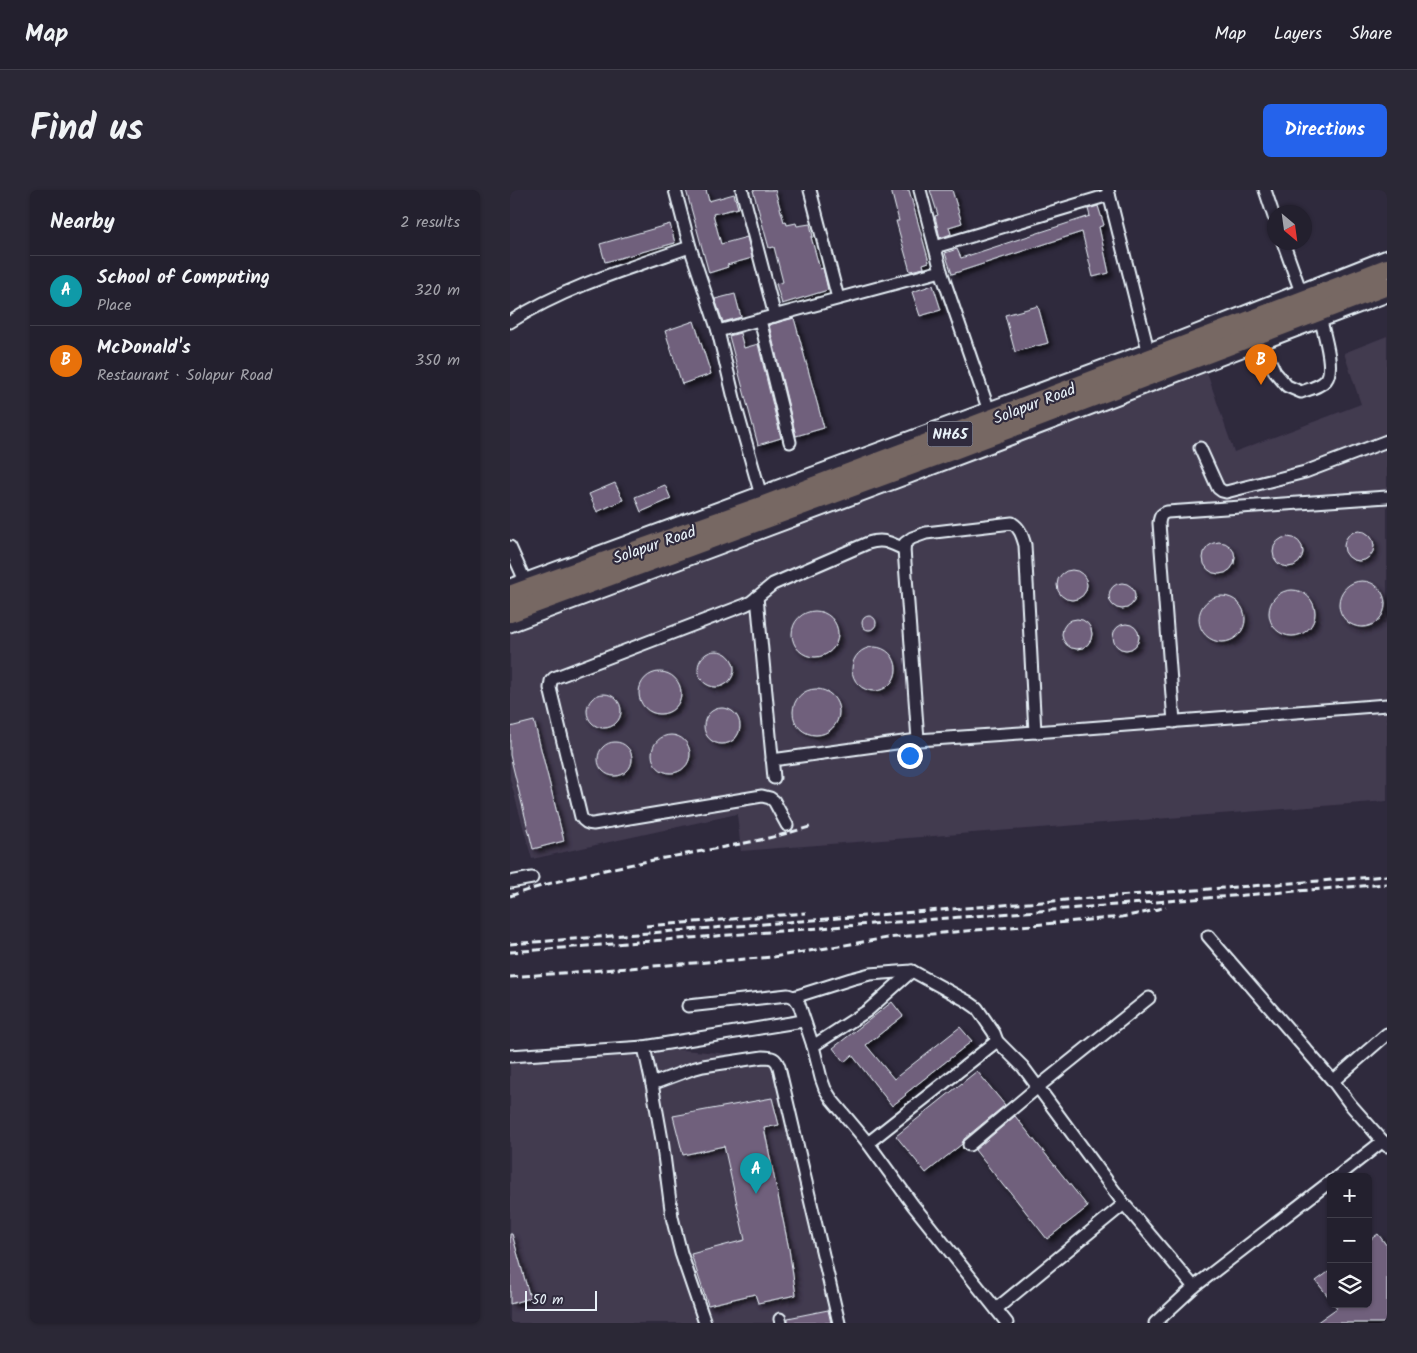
<!DOCTYPE html>
<html lang="en">
<head>
<meta charset="utf-8">
<style>
	:root { --surface:#23202e; --page:#2b2836; --text:#f1f3f6; --muted:#a3a3aa; --line:#403e4a; --accent:#2563eb }
	body { margin:0; font-family:Kalam,sans-serif; background:var(--page); color:var(--text) }
	.controls { position:absolute; right:15px; bottom:15px; display:grid; overflow:hidden; border-radius:8px; box-shadow:0 1px 4px #0004 }
	.controls button { width:45px; height:45px; display:grid; place-items:center; padding:0; border:0; border-bottom:1px solid var(--line); background:var(--surface); color:var(--text); font:25px sans-serif }
	.compass { position:absolute; left:757px; top:15px; width:45px; height:45px; border-radius:50%; background:var(--surface); box-shadow:0 1px 4px #0004; rotate:151deg }
	.scale { position:absolute; left:15px; bottom:12px; width:72px; box-sizing:border-box; padding-left:5px; border:2px solid #e8f1f8; border-top:0; font-size:14px; line-height:18px; white-space:nowrap; color:#e8f1f8; -webkit-text-stroke:4px #2f2a3d; paint-order:stroke }
	.you { position:absolute; left:399px; top:565px; width:18px; height:18px; margin:-12px; border:4px solid #fff; border-radius:50%; background:#1a73e8; box-shadow:0 0 0 8px #1a73e833 }
	.badge { display:grid; place-items:center; width:32px; height:32px; border-radius:50%; background:var(--accent); color:#fff; font-size:16px; font-weight:700 }
	.pin { position:absolute; translate:-50% -41px; filter:drop-shadow(0 1px 2px #0008) }
	.pin::after { content:''; position:absolute; top:26px; width:18px; height:15px; background:inherit; clip-path:polygon(0 0,100% 0,50% 100%) }
	.list { margin:0; padding:0; list-style:none }
	h2 { display:flex; justify-content:space-between; align-items:center; height:65px; margin:0; padding:0 20px; font-size:21px }
	h2 small { font-size:16px; font-weight:400; color:var(--muted) }
	.list li { display:grid; grid-template-columns:32px 1fr auto; gap:15px; align-items:center; box-sizing:border-box; height:70px; padding:0 20px; border-top:1px solid var(--line) }
	.list b { display:block; font-size:19px; white-space:nowrap }
	.list p { margin:0; font-size:16px; white-space:nowrap; color:var(--muted) }
	.list em { font-size:16px; font-style:normal; color:var(--muted) }
	.icon { flex:none; width:28px; height:28px; fill:none; stroke:currentColor; stroke-width:2; stroke-linecap:round; stroke-linejoin:round }
	.map { position:relative; flex:none; width:877px; height:1133px; overflow:hidden; border-radius:8px }
	header { display:flex; align-items:center; gap:30px; box-sizing:border-box; height:70px; padding:0 25px; background:var(--surface); border-bottom:1px solid var(--line) }
	header strong { font-size:24px }
	nav { display:flex; gap:28px; margin-inline-start:auto; font-size:18px }
	.intro { display:flex; align-items:center; justify-content:space-between; box-sizing:border-box; height:120px; padding:0 30px }
	h1 { margin:0; font-size:35px }
	.button { padding:12px 22px; border-radius:8px; background:var(--accent); color:#fff; font-size:18px; font-weight:700 }
	main { display:flex; gap:30px; padding:0 30px }
	aside { flex:1; background:var(--surface); border-radius:8px; box-shadow:0 1px 4px #0004 }
	.map>svg:first-child { display:block }
</style>
</head>
<body>
<header>
<strong>Map</strong>
<nav><a>Map</a><a>Layers</a><a>Share</a></nav>
</header>
<div class="intro"><h1>Find us</h1><a class="button">Directions</a></div>
<main>
<aside>
<h2>Nearby<small>2 results</small></h2>
<ul class="list">
<li><span class="badge" style="background:#0f9aa8">A</span><div><b>School of Computing</b><p>Place</p></div><em>320 m</em></li>
<li><span class="badge" style="background:#e8710a">B</span><div><b>McDonald's</b><p>Restaurant · Solapur Road</p></div><em>350 m</em></li>
</ul>
</aside>
<div class="map">
<svg width="877" height="1133" viewBox="0 0 877 1133">
	<defs>
		<filter id="shadow"><feDropShadow dx="4" dy="4" stdDeviation="2.5" flood-color="#0009"/></filter>
	</defs>
	<rect width="100%" height="100%" fill="#2f2a3d"/>
	<filter id="ink" filterUnits="userSpaceOnUse"><feTurbulence type="fractalNoise" baseFrequency=".02" numOctaves="2"/><feDisplacementMap in="SourceGraphic" scale="10" xChannelSelector="R" yChannelSelector="G"/><feConvolveMatrix kernelMatrix="1 2 1 2 8 2 1 2 1" color-interpolation-filters="sRGB"/></filter>
	<g filter="url(#ink)">
		<g fill="#423a50">
			<polygon points="877,146 877,611 231,661 227,624 22,669 0,589 0,441 696,180 724,262 851,214 834,163"/>
			<polygon points="134,857 261,867 328,1133 0,1133 0,866"/>
		</g>
		<g fill="#70607b" stroke="#e8f1f8" filter="url(#shadow)">
			<polygon points="176,0 196,0 199,11 224,4 228,18 203,24 211,54 237,47 242,68 217,75 218,77 199,83"/>
			<polygon points="243,0 265,0 274,32 276,31 277,35 286,33 287,36 300,34 303,47 301,47 310,79 313,78 318,100 272,114 266,94 273,92 264,57 259,58"/>
			<polygon points="381,0 399,0 419,72 413,74 414,78 400,81 386,31 389,31"/>
			<polygon points="420,0 442,0 452,33 439,37 441,44 430,48 425,26 428,25"/>
			<polygon points="588,16 594,35 589,37 599,83 583,87 572,42 442,84 435,63 447,59 451,68 580,26 578,19"/>
			<polygon points="160,34 165,53 95,72 90,54"/>
			<polygon points="423,95 431,120 410,126 402,102"/>
			<polygon points="225,104 231,127 213,132 205,109"/>
			<polygon points="528,116 538,153 505,162 495,125"/>
			<polygon points="284,128 314,238 286,246 259,135"/>
			<polygon points="184,131 201,184 172,194 155,141"/>
			<polygon points="230,143 234,158 248,154 271,248 248,255 219,146"/>
			<polygon points="105,293 113,310 87,322 79,304"/>
			<polygon points="155,295 161,309 131,322 125,307"/>
			<circle cx="849" cy="356" r="15"/>
			<circle cx="778" cy="362" r="15"/>
			<circle cx="709" cy="368" r="16"/>
			<circle cx="562" cy="395" r="15"/>
			<circle cx="852" cy="414" r="23"/>
			<circle cx="612" cy="406" r="13"/>
			<circle cx="782" cy="423" r="23"/>
			<circle cx="712" cy="429" r="23"/>
			<circle cx="305" cy="444" r="23"/>
			<circle cx="359" cy="433" r="7"/>
			<circle cx="567" cy="444" r="15"/>
			<circle cx="616" cy="447" r="13"/>
			<circle cx="364" cy="479" r="22"/>
			<circle cx="206" cy="479" r="18"/>
			<circle cx="150" cy="503" r="21"/>
			<circle cx="306" cy="522" r="23"/>
			<circle cx="94" cy="521" r="17"/>
			<circle cx="212" cy="536" r="18"/>
			<polygon points="24,531 54,651 23,659 0,565 0,537"/>
			<circle cx="161" cy="564" r="19"/>
			<circle cx="105" cy="569" r="17"/>
			<polygon points="382,812 393,826 356,855 384,889 450,837 462,851 395,904 396,905 382,916 342,865 334,872 323,858"/>
			<polygon points="467,881 495,915 454,949 452,954 416,983 386,946"/>
			<polygon points="262,908 269,935 254,938 279,1059 286,1105 248,1113 245,1104 198,1115 181,1064 235,1050 214,956 173,965 163,926"/>
			<polygon points="505,926 578,1017 537,1049 497,998 496,999 465,960"/>
			<polygon points="0,1044 2,1044 20,1108 0,1114"/>
			<polygon points="868,1044 877,1056 877,1133 806,1133 827,1118 824,1114 858,1114 858,1051"/>
			<polygon points="821,1080 821,1110 806,1091"/>
			<polygon points="318,1120 321,1133 278,1133 278,1128"/>
		</g>
		<g fill="none" stroke-linecap="round" stroke-linejoin="round">
			<g stroke="#e8f1f8" stroke-width="15">
				<g id="minor">
					<polyline points="165,0 180,57 208,141 227,221 252,309"/>
					<polyline points="232,0 265,126"/>
					<polyline points="300,0 328,108"/>
					<polyline points="410,0 431,81"/>
					<polyline points="598,0 639,164"/>
					<polyline points="755,0 764,27"/>
					<polyline points="773,52 792,105"/>
					<polyline points="425,57 599,5"/>
					<polyline points="250,130 280,252"/>
					<path d="M0,132C55,97 119,78 180,57"/>
					<polyline points="208,141 431,81 478,218"/>
					<path d="M749,147L765,182L777,196L791,202C799,199 810,197 816,190C826,178 812,138 809,123"/>
					<polyline points="690,258 708,298 712,301 716,302 795,282 877,251"/>
					<polyline points="0,357 17,395"/>
					<polyline points="0,395 666,149 877,66"/>
					<polyline points="247,407 264,588"/>
					<polyline points="0,436 397,288 877,106"/>
					<path d="M664,532L649,333C650,326 651,324 657,322L877,307"/>
					<path d="M408,550L394,359L395,353L402,348L416,343L502,333C510,338 512,345 515,355L525,542"/>
					<polyline points="262,570 408,550 525,542 877,515"/>
					<path d="M277,635L264,611L260,608L252,606L83,634C77,634 74,632 71,627L40,498L41,491L44,488L235,415L241,412L263,394L358,353C374,348 380,353 394,359"/>
					<polyline points="0,692 22,688"/>
					<polyline points="698,746 823,891 840,914 877,956"/>
					<polyline points="284,807 341,789 360,784 402,781 457,811 467,818 484,843 487,851 513,877 614,1014 684,1097"/>
					<polyline points="178,816 278,805 284,807 289,814 303,856 311,888 315,899 322,910 358,953 403,1015 497,1133"/>
					<polyline points="303,856 357,821 402,781"/>
					<polyline points="134,857 293,831"/>
					<polyline points="0,866 134,857 142,894 152,950 162,1027 171,1063 195,1133"/>
					<polyline points="823,891 877,844"/>
					<path d="M142,894L182,879L193,876L253,867C262,867 266,868 269,877L329,1133"/>
					<polyline points="358,953 487,851"/>
					<polyline points="459,955 528,897 639,808"/>
					<polyline points="827,987 873,951"/>
					<polyline points="486,1119 614,1014"/>
					<polyline points="270,1129 271,1133"/>
					<polyline points="645,1133 684,1097 821,991"/>
				</g>
			</g>
			<g stroke="#e8f1f8" stroke-width="21">
				<g id="highway">
					<polyline points="0,405 19,398 254,315 877,78"/>
					<polyline points="0,423 441,261 877,96"/>
				</g>
			</g>
			<use href="#minor" stroke="#2f2a3d" stroke-width="11"/>
			<use href="#highway" stroke="#776864" stroke-width="18"/>
			<g stroke="#e8f1f8" stroke-width="3" stroke-dasharray="8 4" stroke-linecap="butt">
				<path d="M0,706C77,679 160,668 240,652C261,648 282,642 303,636"/>
				<polyline points="136,736 296,723"/>
				<polyline points="0,754 645,703 877,686"/>
				<polyline points="0,762 877,694"/>
				<polyline points="0,787 263,767 377,748 612,727 637,722 656,717"/>
			</g>
		</g>
	</g>
	<g text-anchor="middle" stroke-width="4.5" stroke-linejoin="round" paint-order="stroke">
		<rect fill="#2f2a3d" stroke="#b0b5c0" stroke-width="1" x="417.5" y="231.5" width="45" height="25" rx="4"/>
		<g font-size="15" font-weight="bold" fill="#e8f1f8">
			<text x="440" y="249">NH65</text>
		</g>
		<g font-size="16" fill="#e8f1f8" stroke="#2f2a3d">
			<text transform="translate(524 213) rotate(-21)" y="6">Solapur Road</text>
			<text transform="translate(144 354) rotate(-19)" y="6">Solapur Road</text>
		</g>
	</g>
</svg>
<div class="controls">
<button>+</button>
<button>−</button>
<button><svg class="icon" aria-label="layers" viewBox="0 0 24 24"><path d="M12 4l9 5-9 5-9-5zM3 14l9 5 9-5"/></svg></button>
</div>
<svg class="compass" viewBox="-18 -18 36 36"><path d="M0-13l5 13h-10z" fill="#e53935"/><path d="M0 13l5-13h-10z" fill="#a3a3aa"/></svg>
<div class="scale">50 m</div>
<div class="you"></div>
<div class="pin badge" style="left:246px;top:1004px;background:#0f9aa8">A</div>
<div class="pin badge" style="left:751px;top:195px;background:#e8710a">B</div>
</div>
</main>
</body>
</html>
